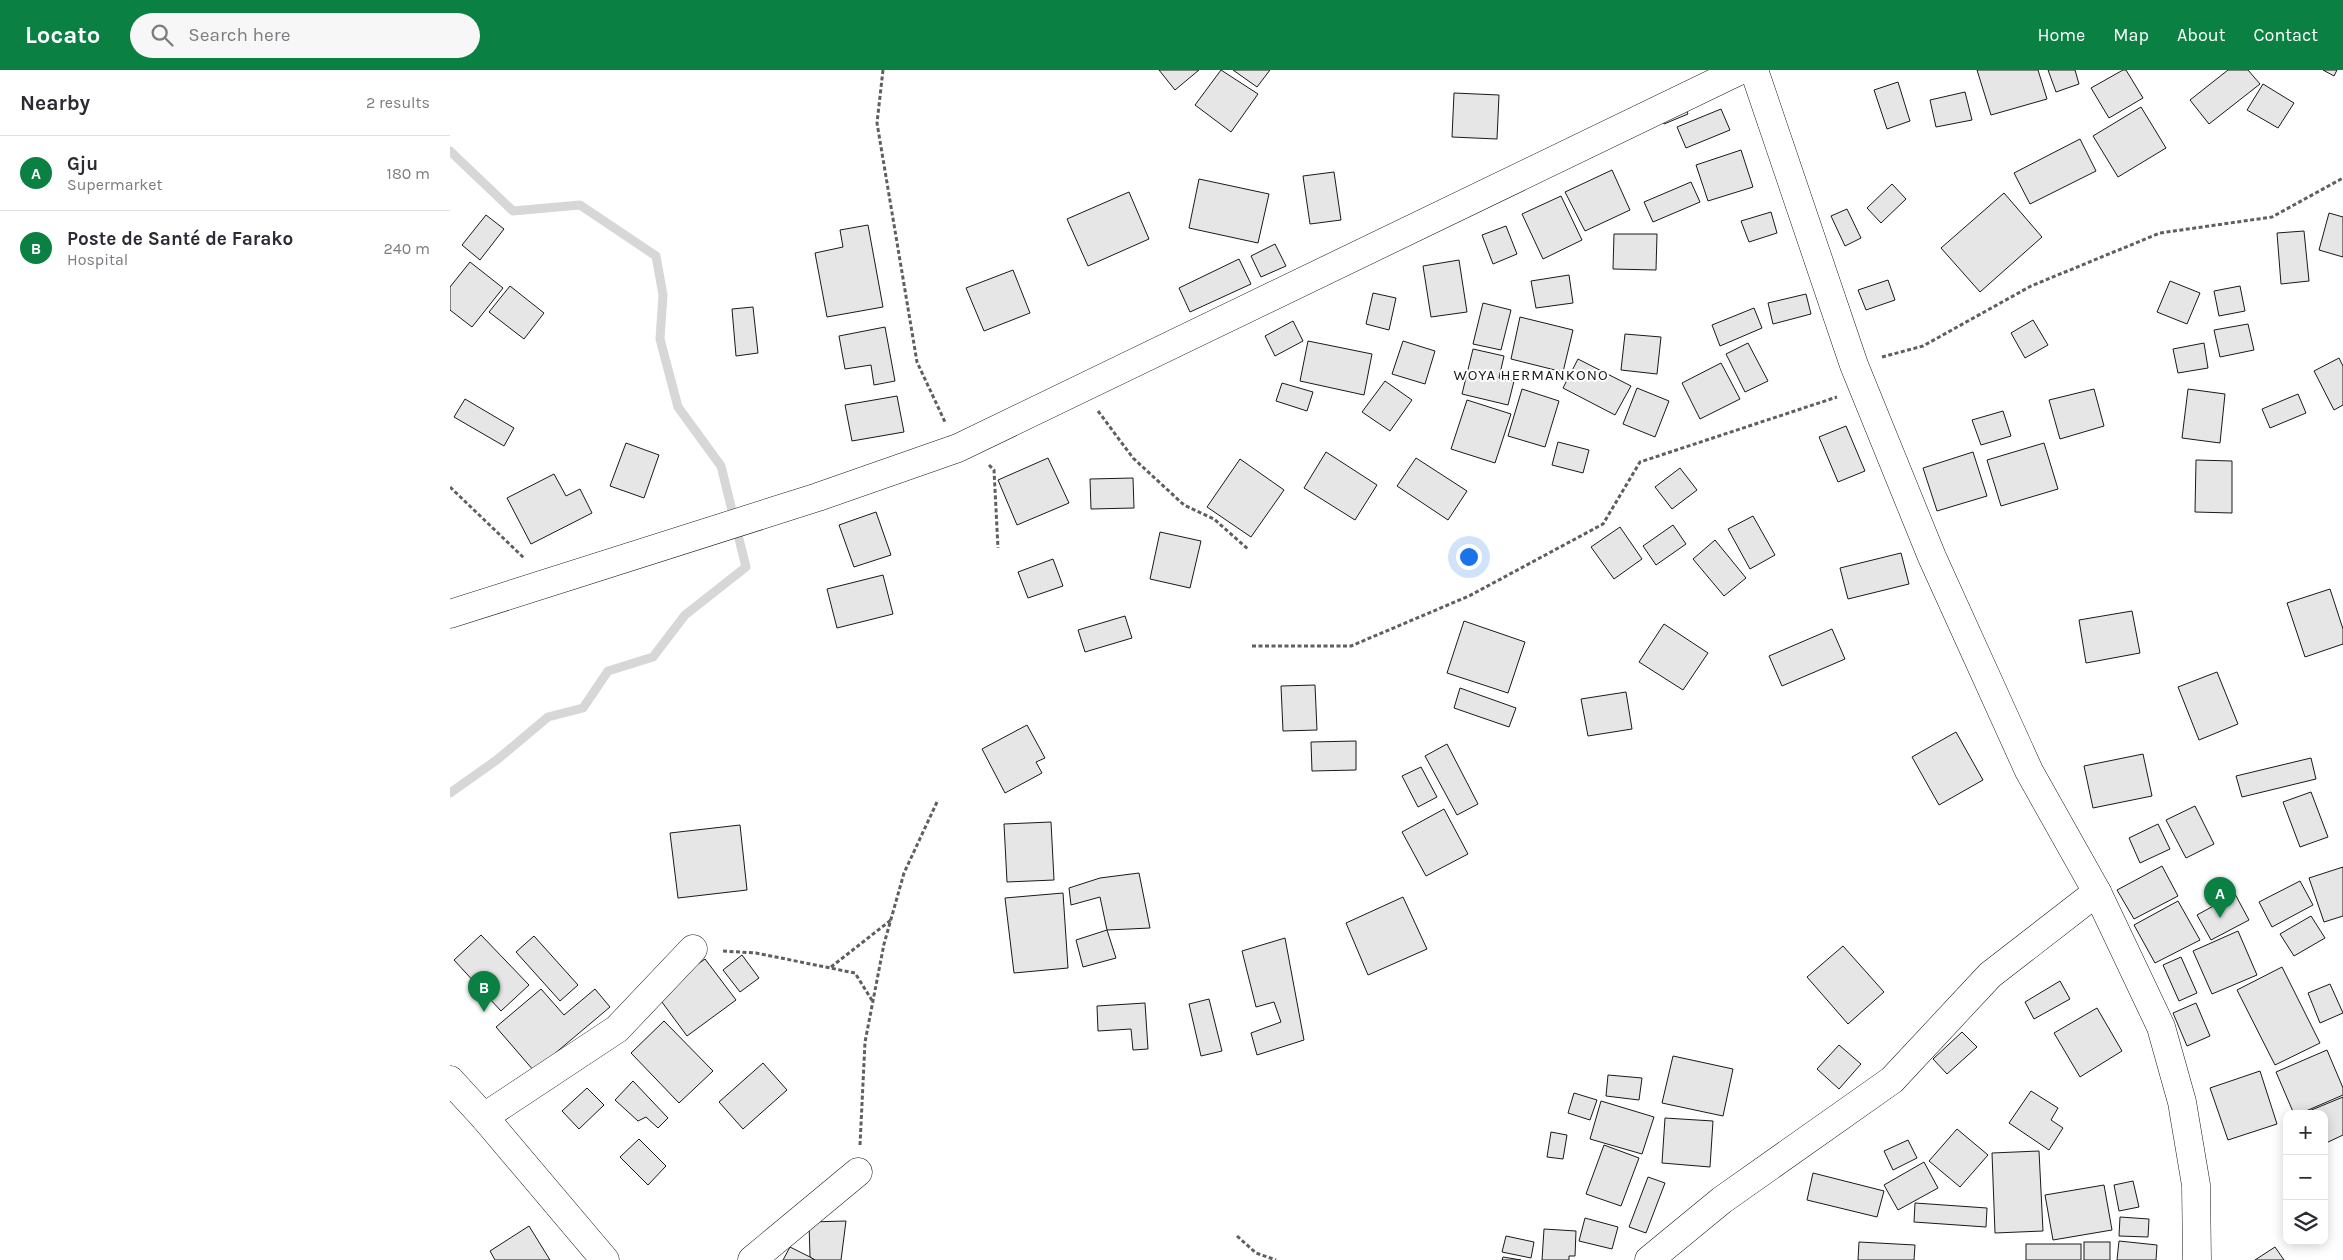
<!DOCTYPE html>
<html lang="en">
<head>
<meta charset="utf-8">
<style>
	:root { --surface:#fff; --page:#f7f7f7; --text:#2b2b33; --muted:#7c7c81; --line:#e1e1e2; --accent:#0b8043 }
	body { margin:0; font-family:Karla,sans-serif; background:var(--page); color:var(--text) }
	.controls { position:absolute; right:15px; bottom:15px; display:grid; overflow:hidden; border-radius:10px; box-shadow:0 2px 12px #0003 }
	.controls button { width:45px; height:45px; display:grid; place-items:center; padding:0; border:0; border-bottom:1px solid var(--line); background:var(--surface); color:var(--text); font:25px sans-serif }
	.you { position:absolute; left:1018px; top:486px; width:18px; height:18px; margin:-12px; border:4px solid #fff; border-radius:50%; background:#1a73e8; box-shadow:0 0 0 8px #1a73e833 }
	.badge { display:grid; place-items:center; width:32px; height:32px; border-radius:50%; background:var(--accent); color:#fff; font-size:16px; font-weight:700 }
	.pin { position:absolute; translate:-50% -41px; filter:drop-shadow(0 1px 2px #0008) }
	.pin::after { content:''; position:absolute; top:26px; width:18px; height:15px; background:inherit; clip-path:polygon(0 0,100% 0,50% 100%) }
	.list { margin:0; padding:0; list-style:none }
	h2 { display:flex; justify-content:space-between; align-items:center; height:65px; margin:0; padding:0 20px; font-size:21px }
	h2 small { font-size:16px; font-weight:400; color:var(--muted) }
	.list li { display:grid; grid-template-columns:32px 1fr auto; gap:15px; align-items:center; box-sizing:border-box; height:75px; padding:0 20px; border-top:1px solid var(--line) }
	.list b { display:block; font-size:19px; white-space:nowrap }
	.list p { margin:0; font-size:16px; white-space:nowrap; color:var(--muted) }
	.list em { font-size:16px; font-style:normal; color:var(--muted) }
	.icon { flex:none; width:28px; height:28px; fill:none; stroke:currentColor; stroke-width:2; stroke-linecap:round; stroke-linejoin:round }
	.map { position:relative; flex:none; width:1893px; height:1190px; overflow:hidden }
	header { display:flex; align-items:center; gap:30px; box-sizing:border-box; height:70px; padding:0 25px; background:var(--accent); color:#fff }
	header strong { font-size:24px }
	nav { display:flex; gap:28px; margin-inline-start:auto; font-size:18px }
	.search { width:350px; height:45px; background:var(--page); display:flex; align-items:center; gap:12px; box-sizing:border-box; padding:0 18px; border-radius:28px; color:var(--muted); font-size:19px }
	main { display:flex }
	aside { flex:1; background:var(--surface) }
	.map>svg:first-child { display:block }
</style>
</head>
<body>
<header>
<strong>Locato</strong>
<div class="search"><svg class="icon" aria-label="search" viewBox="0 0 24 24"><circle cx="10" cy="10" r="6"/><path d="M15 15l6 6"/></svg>Search here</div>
<nav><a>Home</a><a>Map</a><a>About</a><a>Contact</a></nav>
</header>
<main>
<aside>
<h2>Nearby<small>2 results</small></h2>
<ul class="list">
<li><span class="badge">A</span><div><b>Gju</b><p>Supermarket</p></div><em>180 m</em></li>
<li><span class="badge">B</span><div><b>Poste de Santé de Farako</b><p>Hospital</p></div><em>240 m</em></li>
</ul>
</aside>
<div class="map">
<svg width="1893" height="1190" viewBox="0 0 1893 1190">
	<rect width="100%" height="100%" fill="#fff"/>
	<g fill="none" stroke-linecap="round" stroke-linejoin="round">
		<polyline stroke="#d7d7d7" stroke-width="9" points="0,81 63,141 130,135 206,186 213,225 210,269 228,337 271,396 296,497 235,545 203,587 158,601 133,638 98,647 48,689 0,723"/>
	</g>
	<g fill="#e6e6e6" stroke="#1a1a1a">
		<polygon points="709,0 749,0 725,20"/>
		<polygon points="771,0 808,24 781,62 745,35"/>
		<polygon points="783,0 820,0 807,17"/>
		<polygon points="1527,0 1588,0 1597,29 1541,45"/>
		<polygon points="1598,0 1625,0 1629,14 1606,22"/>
		<polygon points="1673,0 1676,0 1693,28 1659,48 1641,18"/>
		<polygon points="1778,0 1798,0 1810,14 1759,54 1740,30"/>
		<polygon points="1873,0 1887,0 1884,6"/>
		<polygon points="1448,12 1460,51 1437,59 1424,20"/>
		<polygon points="1813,14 1844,33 1828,58 1797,40"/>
		<polygon points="1515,22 1522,50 1486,57 1480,30"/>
		<polygon points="1004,23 1049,25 1047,69 1002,67"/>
		<polygon points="1233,33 1238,44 1214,54 1210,44"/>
		<polygon points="1691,37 1716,78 1668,107 1643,66"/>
		<polygon points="1271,39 1280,60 1236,78 1227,57"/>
		<polygon points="1630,69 1646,101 1580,134 1564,103"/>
		<polygon points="1291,80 1303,117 1258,131 1246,95"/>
		<polygon points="1162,100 1180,140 1135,161 1115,122"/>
		<polygon points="884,102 891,150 860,154 853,106"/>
		<polygon points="749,109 819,124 808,173 739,158"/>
		<polygon points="1241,112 1250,132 1203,152 1194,132"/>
		<polygon points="1442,114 1456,129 1431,153 1417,138"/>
		<polygon points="679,122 699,169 638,196 617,149"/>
		<polygon points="1554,123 1592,167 1530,222 1491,178"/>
		<polygon points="1111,126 1132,170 1093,189 1072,144"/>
		<polygon points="1397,139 1411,168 1395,176 1381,146"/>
		<polygon points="1321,142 1327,163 1299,172 1291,151"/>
		<polygon points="1879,143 1893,147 1893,187 1869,180"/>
		<polygon points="36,145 54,159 30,190 12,175"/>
		<polygon points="418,155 433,237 377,247 365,183 393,177 390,160"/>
		<polygon points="1056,156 1067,184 1043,194 1032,165"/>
		<polygon points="1854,161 1859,211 1831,214 1827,163"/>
		<polygon points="1164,164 1207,164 1206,200 1163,199"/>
		<polygon points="825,174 836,196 811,207 801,186"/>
		<polygon points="789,189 801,214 740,242 729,218"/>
		<polygon points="1009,190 1017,242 981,247 973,196"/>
		<polygon points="20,192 53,218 22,257 0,240 0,217"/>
		<polygon points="563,200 580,243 534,261 516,218"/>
		<polygon points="1119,205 1123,233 1086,238 1081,211"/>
		<polygon points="1438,210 1445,230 1416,240 1408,220"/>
		<polygon points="1720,211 1750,223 1737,254 1707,242"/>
		<polygon points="60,216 94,243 74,269 39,242"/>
		<polygon points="1790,216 1795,241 1769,246 1764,221"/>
		<polygon points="923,223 946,228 939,260 916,254"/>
		<polygon points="1356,224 1361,244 1323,254 1318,233"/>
		<polygon points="1033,233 1061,240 1051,280 1023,274"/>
		<polygon points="303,237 308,283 286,286 282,239"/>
		<polygon points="1304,238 1312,258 1270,276 1262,255"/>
		<polygon points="1070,247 1123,260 1113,302 1061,289"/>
		<polygon points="1583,250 1598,275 1575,288 1561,263"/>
		<polygon points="843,251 853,271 825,286 815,266"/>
		<polygon points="1798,254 1804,280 1770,287 1764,260"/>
		<polygon points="435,257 445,311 424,315 421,295 395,299 389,266"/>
		<polygon points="1175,264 1211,267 1207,304 1171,300"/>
		<polygon points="858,271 922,284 914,325 850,311"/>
		<polygon points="953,271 985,281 975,314 942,304"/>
		<polygon points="1298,273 1318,311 1295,322 1276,284"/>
		<polygon points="1754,273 1758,298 1728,303 1723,279"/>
		<polygon points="1023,279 1054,286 1049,308 1064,311 1058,335 1012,324"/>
		<polygon points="1889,288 1893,296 1893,335 1884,340 1864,301"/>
		<polygon points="1128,289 1181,316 1165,345 1113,318"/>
		<polygon points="1271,293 1290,329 1250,349 1232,313"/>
		<polygon points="935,311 962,330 940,361 912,342"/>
		<polygon points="832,313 863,322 857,341 826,331"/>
		<polygon points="1187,318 1219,331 1205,367 1173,354"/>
		<polygon points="1072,319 1109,331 1095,377 1058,366"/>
		<polygon points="1644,319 1654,356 1610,369 1599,330"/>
		<polygon points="1738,319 1775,324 1770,373 1732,368"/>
		<polygon points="1848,324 1856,343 1820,358 1812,339"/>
		<polygon points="447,326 454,362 402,371 395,335"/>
		<polygon points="15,329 64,358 54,376 4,347"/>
		<polygon points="1017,330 1061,344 1045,393 1001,379"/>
		<polygon points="1553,341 1561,366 1531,375 1522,350"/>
		<polygon points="1396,356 1415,401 1388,412 1369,367"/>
		<polygon points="1108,372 1139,380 1133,403 1102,395"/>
		<polygon points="176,373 209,385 194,428 160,416"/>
		<polygon points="1594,373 1608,419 1551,436 1537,390"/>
		<polygon points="876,382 927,415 905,450 854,418"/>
		<polygon points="1523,382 1537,426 1487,441 1473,398"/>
		<polygon points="598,388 619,433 567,455 548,410"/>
		<polygon points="966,388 1017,421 998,450 947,416"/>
		<polygon points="790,389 834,420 801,467 757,437"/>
		<polygon points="1746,390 1782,391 1782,443 1745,442"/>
		<polygon points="1230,398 1247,420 1222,439 1205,417"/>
		<polygon points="104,404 116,426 130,419 142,443 81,474 57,428"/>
		<polygon points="683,408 684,438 641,439 640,409"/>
		<polygon points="426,442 441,485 404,497 389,455"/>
		<polygon points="1303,446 1325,485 1300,499 1278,459"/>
		<polygon points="1223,455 1236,474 1206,495 1193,476"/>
		<polygon points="1170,457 1192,489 1164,509 1141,477"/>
		<polygon points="710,462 751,471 740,518 700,509"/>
		<polygon points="1265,470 1296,508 1274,526 1243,489"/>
		<polygon points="1451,483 1459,514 1398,529 1390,498"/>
		<polygon points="603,489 613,516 578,528 568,502"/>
		<polygon points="433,505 443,544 387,558 377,519"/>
		<polygon points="1880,519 1893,559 1893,574 1855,587 1837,533"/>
		<polygon points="1682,541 1690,583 1636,593 1629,550"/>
		<polygon points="675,546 682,568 635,582 628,560"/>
		<polygon points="1014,551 1075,572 1058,623 997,603"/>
		<polygon points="1214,554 1258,583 1233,620 1189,592"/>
		<polygon points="1382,559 1395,589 1332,616 1319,586"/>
		<polygon points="1767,602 1788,654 1749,670 1728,617"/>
		<polygon points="865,615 867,660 833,661 831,616"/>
		<polygon points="1010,618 1066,638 1059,657 1004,638"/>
		<polygon points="1176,622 1182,659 1138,666 1131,629"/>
		<polygon points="577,655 595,688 586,692 592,703 555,723 532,679"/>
		<polygon points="1506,662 1533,710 1489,735 1462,687"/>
		<polygon points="906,671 906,700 862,701 861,672"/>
		<polygon points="997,674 1028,734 1007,745 975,686"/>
		<polygon points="1693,684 1702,726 1643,738 1634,696"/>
		<polygon points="1861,688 1866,709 1792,727 1786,706"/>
		<polygon points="971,697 987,727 968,737 952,706"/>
		<polygon points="1861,722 1878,767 1850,777 1833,732"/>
		<polygon points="1745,736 1764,774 1736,788 1716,750"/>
		<polygon points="994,739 1018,784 976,806 952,762"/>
		<polygon points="601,752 604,810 557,812 554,754"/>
		<polygon points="1708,754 1720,779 1690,793 1679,768"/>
		<polygon points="290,755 297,820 228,828 220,763"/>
		<polygon points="1712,796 1728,826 1684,849 1667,820"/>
		<polygon points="1893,797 1893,846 1874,852 1859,808"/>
		<polygon points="689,803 700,858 657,860 650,827 621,835 619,818 650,808"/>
		<polygon points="1850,811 1863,835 1822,857 1809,832"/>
		<polygon points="613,823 618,898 564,903 555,828"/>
		<polygon points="1785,824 1799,850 1761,870 1747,845"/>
		<polygon points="953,827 977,879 918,905 896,853"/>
		<polygon points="1728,831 1750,870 1705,893 1684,855"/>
		<polygon points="1861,846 1875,868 1844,886 1830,864"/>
		<polygon points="657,860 666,888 633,897 626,870"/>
		<polygon points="1788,861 1807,905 1762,924 1743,881"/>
		<polygon points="31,865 79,915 51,941 4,890"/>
		<polygon points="84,866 128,915 110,931 66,882"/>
		<polygon points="835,868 854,970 807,985 801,963 831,952 824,932 806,937 792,881"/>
		<polygon points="1393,876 1434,922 1398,954 1357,907"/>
		<polygon points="292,885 309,908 290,922 273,900"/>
		<polygon points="1731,887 1747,923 1729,931 1713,895"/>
		<polygon points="255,889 286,930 237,966 206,924"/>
		<polygon points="1832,897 1870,973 1825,995 1787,920"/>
		<polygon points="1610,911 1620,929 1584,949 1575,932"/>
		<polygon points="1880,914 1893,943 1870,953 1858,923"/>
		<polygon points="91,919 114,945 145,919 160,937 84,1001 46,957"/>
		<polygon points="759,929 772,981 751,986 739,934"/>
		<polygon points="695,933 698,979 683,980 681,959 648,961 647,936"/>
		<polygon points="1746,933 1760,966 1737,976 1723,943"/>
		<polygon points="1647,938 1672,981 1630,1007 1604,963"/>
		<polygon points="214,951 263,1001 229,1033 181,983"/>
		<polygon points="1512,962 1527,977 1497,1004 1483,989"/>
		<polygon points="1389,975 1411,994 1389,1019 1367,999"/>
		<polygon points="1877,980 1893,1018 1893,1025 1849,1044 1844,1044 1826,1002"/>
		<polygon points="1223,986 1283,999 1273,1046 1212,1033"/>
		<polygon points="313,993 337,1020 293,1059 269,1032"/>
		<polygon points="1810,1001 1827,1054 1778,1070 1760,1018"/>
		<polygon points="1158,1005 1192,1008 1189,1030 1156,1026"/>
		<polygon points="183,1011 218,1048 208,1058 196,1047 188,1051 165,1030"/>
		<polygon points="137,1018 154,1035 129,1059 112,1041"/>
		<polygon points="1581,1021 1608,1038 1601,1050 1613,1058 1599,1080 1559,1053"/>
		<polygon points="1124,1023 1147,1030 1140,1050 1118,1043"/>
		<polygon points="1893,1027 1893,1065 1874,1074 1874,1044 1860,1044 1859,1041"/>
		<polygon points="1151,1031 1204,1047 1192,1084 1140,1069"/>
		<polygon points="1215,1048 1263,1051 1260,1097 1212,1093"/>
		<polygon points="1507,1059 1538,1085 1510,1117 1479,1091"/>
		<polygon points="1101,1062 1117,1065 1113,1089 1097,1087"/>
		<polygon points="189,1069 216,1096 198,1115 170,1087"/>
		<polygon points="1458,1070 1467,1088 1443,1100 1434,1081"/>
		<polygon points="1154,1075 1189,1088 1171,1136 1136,1124"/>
		<polygon points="1589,1081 1593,1161 1545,1163 1542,1083"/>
		<polygon points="1474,1092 1488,1118 1448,1140 1434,1115"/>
		<polygon points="1363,1103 1434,1121 1427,1147 1357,1130"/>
		<polygon points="1198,1107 1215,1113 1196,1163 1179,1157"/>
		<polygon points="1683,1111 1689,1137 1669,1141 1664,1115"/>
		<polygon points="1654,1115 1662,1160 1603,1170 1595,1125"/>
		<polygon points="1465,1133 1537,1138 1536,1157 1464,1152"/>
		<polygon points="1670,1147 1699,1149 1698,1167 1669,1166"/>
		<polygon points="1135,1148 1168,1157 1162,1179 1129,1171"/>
		<polygon points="396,1151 391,1190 365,1190 360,1187 359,1152"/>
		<polygon points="79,1156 100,1190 45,1190 40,1181"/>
		<polygon points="1094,1159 1126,1161 1125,1186 1119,1186 1119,1190 1092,1190"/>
		<polygon points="1056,1166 1084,1172 1081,1188 1052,1182"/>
		<polygon points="1669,1171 1707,1175 1706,1190 1667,1190"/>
		<polygon points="1409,1172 1465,1175 1464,1190 1408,1190"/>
		<rect x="1634" y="1172" width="26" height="18"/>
		<rect x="1576" y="1174" width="55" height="16"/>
		<polygon points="340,1177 360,1187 365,1190 333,1190"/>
		<polygon points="1825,1177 1834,1190 1805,1190"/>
		<polygon points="1053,1187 1071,1190 1052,1190"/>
	</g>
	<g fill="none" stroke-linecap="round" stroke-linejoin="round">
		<g stroke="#1a1a1a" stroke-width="29">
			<g id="minor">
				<polyline points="1304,0 1404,295 1482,487 1579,701 1647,822 1711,957 1732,1032 1746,1115 1747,1190"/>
				<polyline points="0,544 368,427 508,378 1291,0"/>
				<polyline points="34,1047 167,959 243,879"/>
				<polyline points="302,1190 408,1102"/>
				<polyline points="1199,1190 1272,1130 1442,1010 1540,905 1647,822"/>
			</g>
		</g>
		<g stroke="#1a1a1a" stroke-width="29">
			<polyline id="highway" points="0,1010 34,1047 155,1190"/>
		</g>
		<g stroke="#5f5f5f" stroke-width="3" stroke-dasharray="4 2.5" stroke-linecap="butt">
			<polyline points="433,0 427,53 467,292 495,352"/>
			<polyline points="1432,287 1473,276 1581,216 1710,163 1822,147 1893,108"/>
			<polyline points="648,341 683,388 734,435 764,449 799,480"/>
			<polyline points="539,395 544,400 548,478"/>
			<polyline points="0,417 75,489"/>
			<polyline points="802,576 901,576 1019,526 1153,454 1190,392 1387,327"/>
			<polyline points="273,881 306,883 405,903 423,932"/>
			<polyline points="381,897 441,850"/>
			<polyline points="410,1075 415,972 434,874 454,803 487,732"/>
			<polyline points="787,1166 806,1183 826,1190"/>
		</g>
		<use href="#minor" stroke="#fff" stroke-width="28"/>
		<use href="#highway" stroke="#fff" stroke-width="28"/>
	</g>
	<g text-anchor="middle" stroke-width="4" stroke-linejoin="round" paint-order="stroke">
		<g font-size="15" letter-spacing="1" fill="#1a1a1a" stroke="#fff">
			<text x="1081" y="310">WOYA HERMANKONO</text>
		</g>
	</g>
</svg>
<div class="controls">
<button>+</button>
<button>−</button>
<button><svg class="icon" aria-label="layers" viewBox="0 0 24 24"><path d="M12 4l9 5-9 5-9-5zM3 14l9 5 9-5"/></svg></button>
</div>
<div class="you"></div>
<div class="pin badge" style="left:1770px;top:848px">A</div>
<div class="pin badge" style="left:34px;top:942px">B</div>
</div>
</main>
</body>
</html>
